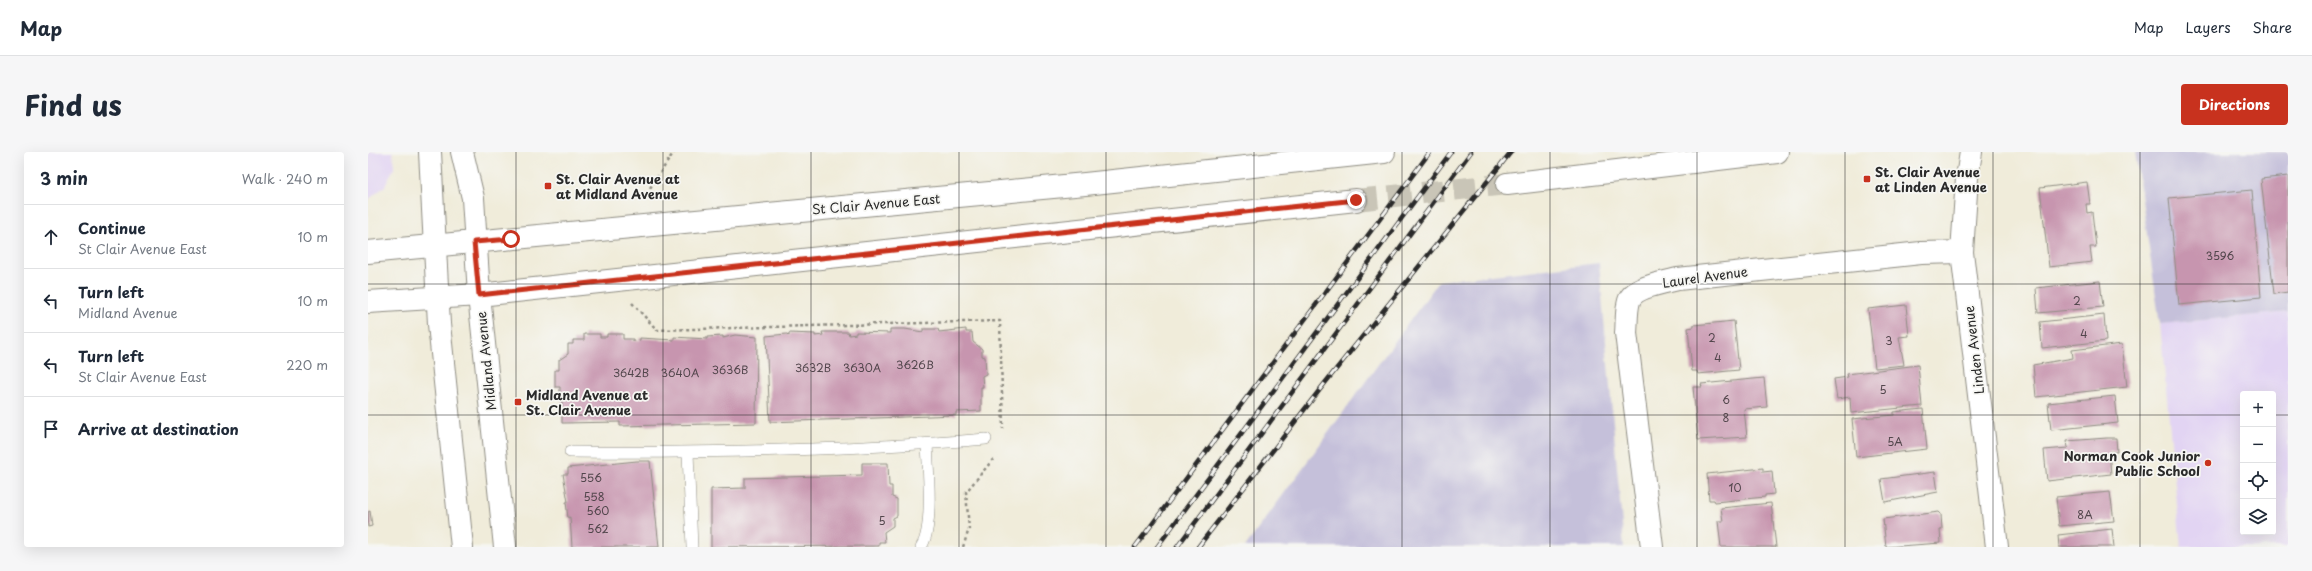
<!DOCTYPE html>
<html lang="en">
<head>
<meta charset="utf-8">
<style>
	:root { --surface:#fff; --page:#f6f6f7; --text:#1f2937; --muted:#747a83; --line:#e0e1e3; --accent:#c8321e }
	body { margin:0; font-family:"Playpen Sans",sans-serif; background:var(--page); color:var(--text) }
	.controls { position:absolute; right:12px; bottom:12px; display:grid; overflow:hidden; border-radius:4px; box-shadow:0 4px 16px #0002 }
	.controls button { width:36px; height:36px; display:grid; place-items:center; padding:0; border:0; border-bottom:1px solid var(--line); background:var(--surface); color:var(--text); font:20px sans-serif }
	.stop { position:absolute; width:12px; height:12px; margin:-9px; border:3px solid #c8321e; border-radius:50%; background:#fff }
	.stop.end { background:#c8321e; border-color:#fff; box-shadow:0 1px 4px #0008 }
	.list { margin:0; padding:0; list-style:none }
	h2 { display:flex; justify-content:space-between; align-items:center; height:52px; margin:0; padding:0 16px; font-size:17px }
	h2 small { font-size:13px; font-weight:400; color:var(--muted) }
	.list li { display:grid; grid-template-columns:26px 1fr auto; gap:12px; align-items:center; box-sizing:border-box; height:64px; padding:0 16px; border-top:1px solid var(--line) }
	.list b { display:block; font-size:15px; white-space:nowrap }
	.list p { margin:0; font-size:13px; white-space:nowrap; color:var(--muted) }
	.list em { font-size:13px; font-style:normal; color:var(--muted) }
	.icon { flex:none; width:22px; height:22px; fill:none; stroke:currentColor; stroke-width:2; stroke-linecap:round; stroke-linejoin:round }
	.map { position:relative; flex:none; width:1920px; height:395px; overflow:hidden; border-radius:4px }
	header { display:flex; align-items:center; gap:24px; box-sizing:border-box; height:56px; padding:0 20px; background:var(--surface); border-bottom:1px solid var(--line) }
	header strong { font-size:19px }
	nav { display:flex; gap:22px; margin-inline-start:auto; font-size:14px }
	.intro { display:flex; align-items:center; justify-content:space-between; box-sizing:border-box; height:96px; padding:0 24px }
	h1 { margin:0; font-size:28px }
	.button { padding:10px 18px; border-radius:4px; background:var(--accent); color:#fff; font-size:14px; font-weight:700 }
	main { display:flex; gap:24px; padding:0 24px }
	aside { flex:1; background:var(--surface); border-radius:4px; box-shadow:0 4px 16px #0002 }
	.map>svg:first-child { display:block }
</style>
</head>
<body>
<header>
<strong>Map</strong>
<nav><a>Map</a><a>Layers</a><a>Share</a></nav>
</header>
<div class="intro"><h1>Find us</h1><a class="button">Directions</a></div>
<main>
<aside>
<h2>3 min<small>Walk · 240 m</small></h2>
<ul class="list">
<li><svg class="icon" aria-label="ahead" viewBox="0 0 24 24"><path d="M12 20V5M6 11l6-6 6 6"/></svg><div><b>Continue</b><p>St Clair Avenue East</p></div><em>10 m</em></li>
<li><svg class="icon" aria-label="left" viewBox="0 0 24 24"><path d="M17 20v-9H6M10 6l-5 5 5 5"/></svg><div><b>Turn left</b><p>Midland Avenue</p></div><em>10 m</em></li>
<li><svg class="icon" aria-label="left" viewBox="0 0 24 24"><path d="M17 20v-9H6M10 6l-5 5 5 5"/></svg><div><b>Turn left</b><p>St Clair Avenue East</p></div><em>220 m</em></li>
<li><svg class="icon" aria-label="arrive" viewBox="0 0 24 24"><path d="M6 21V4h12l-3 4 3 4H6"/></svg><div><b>Arrive at destination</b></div></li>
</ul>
</aside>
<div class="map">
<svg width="1920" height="395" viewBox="0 0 1920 395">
	<rect width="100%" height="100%" fill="#f6f6f2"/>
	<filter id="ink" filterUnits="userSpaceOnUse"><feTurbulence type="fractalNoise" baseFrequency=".025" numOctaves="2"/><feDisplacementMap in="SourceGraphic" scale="8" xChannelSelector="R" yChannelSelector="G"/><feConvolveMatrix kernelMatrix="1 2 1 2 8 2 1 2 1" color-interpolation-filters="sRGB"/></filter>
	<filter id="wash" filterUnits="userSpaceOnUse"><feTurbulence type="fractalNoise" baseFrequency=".012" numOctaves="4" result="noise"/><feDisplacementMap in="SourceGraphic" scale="16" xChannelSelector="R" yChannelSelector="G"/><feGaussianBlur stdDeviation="0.9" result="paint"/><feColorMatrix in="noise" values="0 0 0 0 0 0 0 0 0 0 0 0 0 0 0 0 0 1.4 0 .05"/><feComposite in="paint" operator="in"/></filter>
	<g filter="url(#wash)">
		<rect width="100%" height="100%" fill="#f0ecda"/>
		<g fill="#e2d4f3" fill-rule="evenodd">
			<polygon points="0,0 25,0 26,16 17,34 0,48"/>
			<path d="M1920,160V395H1813L1792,172ZM1875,242H1905V380H1875Z"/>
		</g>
		<g fill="#c5c0da">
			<polygon points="1767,0 1920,0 1920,160 1792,172"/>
			<polygon points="1231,111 1256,395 877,395 1071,129"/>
		</g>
		<g id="blocks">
			<g fill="#c795af">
				<polygon points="1920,24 1920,140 1906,142 1893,27"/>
				<polygon points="1719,30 1722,52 1718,52 1719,61 1724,60 1728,95 1722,95 1724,110 1681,115 1672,36"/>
				<polygon points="1884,38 1893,145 1811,153 1801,46"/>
				<polygon points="1732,129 1735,155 1670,161 1668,136"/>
				<polygon points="1538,153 1541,184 1531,185 1536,213 1507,216 1500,157"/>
				<polygon points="1736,163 1738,189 1674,196 1672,170"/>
				<polygon points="1366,169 1371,218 1330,222 1329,219 1324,219 1320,176 1326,175 1326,173"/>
				<polygon points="522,177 537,177 555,180 555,177 570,177 571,180 598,177 598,180 604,180 605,190 614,197 614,204 617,205 618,222 614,224 615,235 613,235 613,259 588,260 588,263 402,270 398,184 419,182 421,184 421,181 447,182 447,184 455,183 454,180 480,180 481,183 488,182 488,180 522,181"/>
				<polygon points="216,182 232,182 232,185 239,185 239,182 255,182 255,187 265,187 265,189 272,188 272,186 306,188 306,185 339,187 339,185 355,184 355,186 367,183 389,185 388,271 252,274 252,270 194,271 194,248 192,248 192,235 187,235 187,218 191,218 191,208 200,202 200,192 205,192 205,188 216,188"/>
				<polygon points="1754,192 1759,235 1668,245 1665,213 1705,206 1704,198"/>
				<polygon points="1550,213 1554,254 1483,261 1482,245 1469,247 1466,227 1480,225 1479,222"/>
				<polygon points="1396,226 1399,255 1376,257 1379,285 1330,288 1325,235 1334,235 1333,232"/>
				<polygon points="1747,244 1750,271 1683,278 1680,251"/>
				<polygon points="1555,257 1559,297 1488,305 1484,267 1526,263 1526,260"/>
				<polygon points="1739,286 1748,286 1749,300 1741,300 1743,322 1679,329 1676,298 1700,296 1699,289"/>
				<polygon points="269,309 282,309 291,395 204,395 202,365 200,366 198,350 200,350 195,322 200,322 200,316"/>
				<polygon points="494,311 520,311 521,334 524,334 524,345 529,347 529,364 525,366 525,374 516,380 517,390 511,390 511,394 343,395 343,337 377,336 377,326 494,323"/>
				<polygon points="1395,316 1395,320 1404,319 1406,342 1397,343 1397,345 1347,350 1346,348 1341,348 1339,322"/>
				<polygon points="1567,320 1570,340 1517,350 1513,327"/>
				<polygon points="1742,340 1746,369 1691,374 1688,345"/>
				<polygon points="1403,351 1408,395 1353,395 1350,369 1355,369 1353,356"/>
				<polygon points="2,359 4,374 0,375 0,360"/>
				<polygon points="1571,360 1573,362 1574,377 1572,377 1573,391 1518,395 1515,367"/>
				<polygon points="1744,377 1746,395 1691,395 1690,383"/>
			</g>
		</g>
	</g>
	<g filter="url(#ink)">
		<use href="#blocks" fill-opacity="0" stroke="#8e8c82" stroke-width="1"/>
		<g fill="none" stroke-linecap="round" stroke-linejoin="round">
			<polyline stroke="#c9c5b7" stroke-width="22" stroke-dasharray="22 11" stroke-linecap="butt" points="988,48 1139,32"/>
			<g stroke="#8e8c82" stroke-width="12">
				<g id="lane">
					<path d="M202,300C341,301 480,299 618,287"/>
					<polyline points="320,301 324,395"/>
					<path d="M553,395C566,377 560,316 559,292"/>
				</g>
			</g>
			<g stroke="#8e8c82" stroke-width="24">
				<g id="street">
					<polyline points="1603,0 1599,26 1594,100 1629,395"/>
					<path d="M1284,395L1258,181C1259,171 1258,159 1261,149C1265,135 1298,130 1310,127L1553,101L1594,100"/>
				</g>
			</g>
			<g stroke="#8e8c82" stroke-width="24">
				<g id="secondary">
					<polyline points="62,0 71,172 94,395"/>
					<polyline points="94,0 105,46 111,143 137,395"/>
					<polyline points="1139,32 1409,0"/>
					<polyline points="0,100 717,32 1016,0"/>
					<polyline points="0,150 111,143 988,48"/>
				</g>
			</g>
			<g stroke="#8e8c82" stroke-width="2.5" stroke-dasharray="3 3" stroke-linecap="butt">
				<polyline points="282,36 306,0"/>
				<polyline points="264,151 289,178 632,169 635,277"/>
				<polyline points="595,395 601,377 598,340 627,305"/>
			</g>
			<use href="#lane" stroke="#fff" stroke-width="11"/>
			<use href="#street" stroke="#fff" stroke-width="22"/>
			<use href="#secondary" stroke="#fff" stroke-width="22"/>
			<g stroke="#2b2b2b" stroke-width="4.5">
				<g id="rail">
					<polyline points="767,395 1062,0"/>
					<polyline points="789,395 1083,0"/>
					<polyline points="809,395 1103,0"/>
					<polyline points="830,395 957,231 1143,0"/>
				</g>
			</g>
			<use href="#rail" stroke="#f6f6f2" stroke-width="3" stroke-dasharray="9" stroke-linecap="butt"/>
		</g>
	</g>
	<g fill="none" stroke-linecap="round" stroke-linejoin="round" filter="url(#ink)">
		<polyline stroke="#c8321e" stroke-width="5" points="143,87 106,90 111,143 988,48"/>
	</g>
	<path fill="none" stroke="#2b2b2b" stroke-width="1" stroke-opacity="0.55" d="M148,0V395M295,0V395M443,0V395M591,0V395M738,0V395M886,0V395M1034,0V395M1182,0V395M1329,0V395M1477,0V395M1625,0V395M1772,0V395M0,132H1920M0,263H1875M1905,263H1920"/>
	<g fill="#c8321e" stroke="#f6f6f2" stroke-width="1.5">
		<rect x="1495" y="23" width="8" height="8" rx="2"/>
		<rect x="176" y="30" width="8" height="8" rx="2"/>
		<rect x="146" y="246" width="8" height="8" rx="2"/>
		<circle cx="1840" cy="311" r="4"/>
	</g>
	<g text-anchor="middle" stroke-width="3.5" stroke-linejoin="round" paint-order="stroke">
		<g font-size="11" fill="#52464c">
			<text x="1852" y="108">3596</text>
			<text x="1709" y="153">2</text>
			<text x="1716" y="186">4</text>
			<text x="1344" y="190">2</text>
			<text x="1521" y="193">3</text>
			<text x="1350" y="210">4</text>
			<text x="547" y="217">3626B</text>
			<text x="445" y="220">3632B</text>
			<text x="494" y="220">3630A</text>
			<text x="362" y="222">3636B</text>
			<text x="263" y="225">3642B</text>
			<text x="312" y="225">3640A</text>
			<text x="1515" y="242">5</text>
			<text x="1358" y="252">6</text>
			<text x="1358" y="270">8</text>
			<text x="1527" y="294">5A</text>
			<text x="223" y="330">556</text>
			<text x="1367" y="340">10</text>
			<text x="226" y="349">558</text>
			<text x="230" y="363">560</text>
			<text x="1717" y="367">8A</text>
			<text x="514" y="373">5</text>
			<text x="230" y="381">562</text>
		</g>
		<g font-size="13" font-weight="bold" fill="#2b2b2b" stroke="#f6f6f2" text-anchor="start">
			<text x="1507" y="25">St. Clair Avenue<tspan x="1507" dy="15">at Linden Avenue</tspan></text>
			<text x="188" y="32">St. Clair Avenue at<tspan x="188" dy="15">at Midland Avenue</tspan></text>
			<text x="158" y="248">Midland Avenue at<tspan x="158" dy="15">St. Clair Avenue</tspan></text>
			<text x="1832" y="309" text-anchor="end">Norman Cook Junior<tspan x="1832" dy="15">Public School</tspan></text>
		</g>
		<g font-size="13" fill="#2b2b2b" stroke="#f6f6f2">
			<text transform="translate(508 52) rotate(-5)" y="5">St Clair Avenue East</text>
			<text transform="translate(1337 125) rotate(-8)" y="5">Laurel Avenue</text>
			<text transform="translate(1606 198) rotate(-97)" y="5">Linden Avenue</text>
			<text transform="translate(118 209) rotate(-96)" y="5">Midland Avenue</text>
		</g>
	</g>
</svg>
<div class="controls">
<button>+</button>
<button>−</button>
<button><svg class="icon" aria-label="locate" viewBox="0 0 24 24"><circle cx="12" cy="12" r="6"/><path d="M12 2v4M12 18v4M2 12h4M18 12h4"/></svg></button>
<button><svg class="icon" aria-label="layers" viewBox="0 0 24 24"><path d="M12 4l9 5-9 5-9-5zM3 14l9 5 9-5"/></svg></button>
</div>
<div class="stop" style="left:143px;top:87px"></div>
<div class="stop end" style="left:988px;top:48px"></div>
</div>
</main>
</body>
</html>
